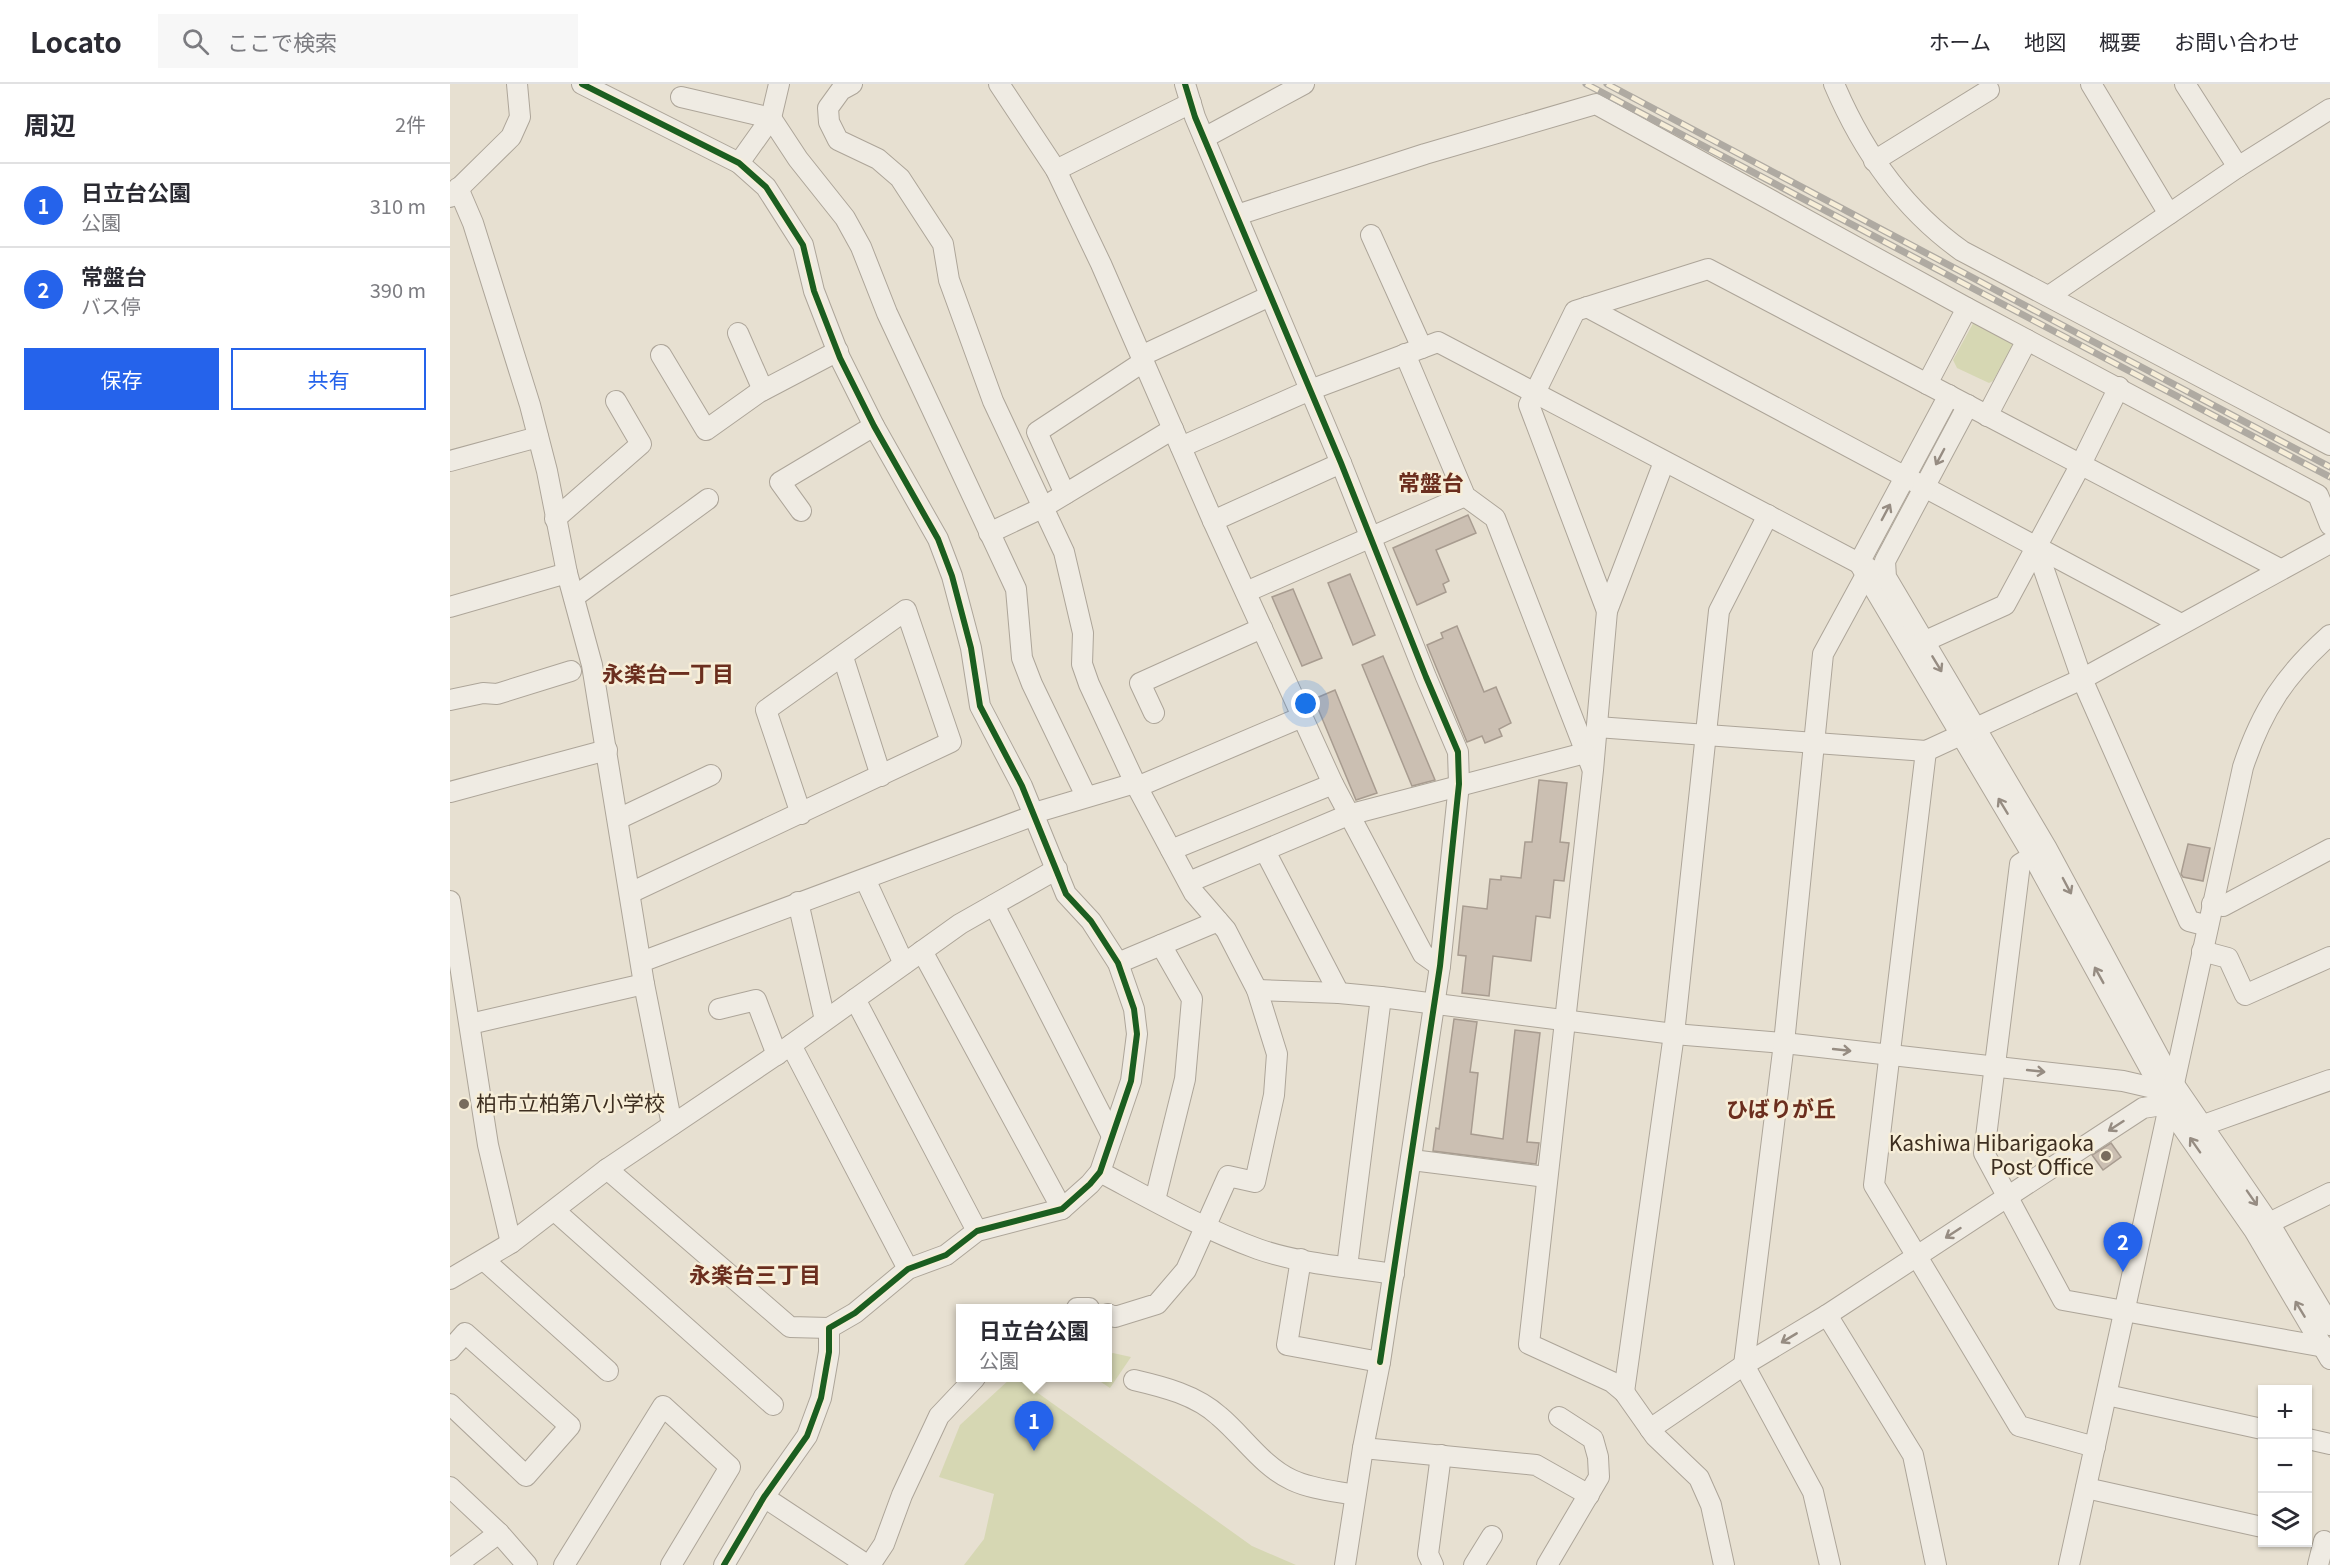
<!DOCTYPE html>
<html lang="ja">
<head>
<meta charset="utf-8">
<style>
	:root { --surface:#fff; --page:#f7f7f7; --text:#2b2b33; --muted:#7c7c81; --line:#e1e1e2; --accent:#2563eb }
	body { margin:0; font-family:Georgia,"Noto Sans JP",serif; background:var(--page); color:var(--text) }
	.controls { position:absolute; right:18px; bottom:18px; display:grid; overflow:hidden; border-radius:0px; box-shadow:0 2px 4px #0004 }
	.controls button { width:54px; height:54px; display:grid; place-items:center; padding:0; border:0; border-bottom:2px solid var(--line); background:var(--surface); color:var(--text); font:30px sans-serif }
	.you { position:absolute; left:856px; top:620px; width:21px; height:21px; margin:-15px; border:4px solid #fff; border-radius:50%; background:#1a73e8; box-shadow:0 0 0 9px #1a73e833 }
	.badge { display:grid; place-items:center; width:39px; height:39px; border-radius:50%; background:var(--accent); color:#fff; font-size:20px; font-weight:700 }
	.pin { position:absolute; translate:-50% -50px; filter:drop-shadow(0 2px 3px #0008) }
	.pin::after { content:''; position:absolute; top:32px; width:21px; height:18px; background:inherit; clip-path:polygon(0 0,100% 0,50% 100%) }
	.popup { position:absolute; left:506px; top:1220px; width:156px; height:78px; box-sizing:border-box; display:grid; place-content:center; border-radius:0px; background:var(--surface); filter:drop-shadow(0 2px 4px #0005); font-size:20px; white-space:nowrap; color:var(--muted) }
	.popup b { font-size:22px; color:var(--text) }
	.popup::after { content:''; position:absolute; left:50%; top:100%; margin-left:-12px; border:12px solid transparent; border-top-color:var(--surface) }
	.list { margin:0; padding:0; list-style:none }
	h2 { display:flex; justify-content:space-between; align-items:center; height:78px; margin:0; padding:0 24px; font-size:26px }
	h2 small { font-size:20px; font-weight:400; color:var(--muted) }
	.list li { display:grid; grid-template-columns:39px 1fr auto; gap:18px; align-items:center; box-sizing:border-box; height:84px; padding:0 24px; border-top:2px solid var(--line) }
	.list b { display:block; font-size:22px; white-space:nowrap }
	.list p { margin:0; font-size:20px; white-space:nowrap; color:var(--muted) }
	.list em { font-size:20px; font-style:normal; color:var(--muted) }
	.actions { display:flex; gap:12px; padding:18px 24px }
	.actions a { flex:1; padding:14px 0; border:2px solid var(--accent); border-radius:0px; text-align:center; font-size:21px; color:var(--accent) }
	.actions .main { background:var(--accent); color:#fff }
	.icon { flex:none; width:33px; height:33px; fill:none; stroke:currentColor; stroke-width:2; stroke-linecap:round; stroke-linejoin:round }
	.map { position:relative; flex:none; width:1880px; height:1481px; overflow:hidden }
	header { display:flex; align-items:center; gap:36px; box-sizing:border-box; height:84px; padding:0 30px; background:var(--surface); border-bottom:2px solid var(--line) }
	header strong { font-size:28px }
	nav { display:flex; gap:33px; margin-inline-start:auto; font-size:21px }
	.search { width:420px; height:54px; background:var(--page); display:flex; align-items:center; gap:15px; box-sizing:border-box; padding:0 21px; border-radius:0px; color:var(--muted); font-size:22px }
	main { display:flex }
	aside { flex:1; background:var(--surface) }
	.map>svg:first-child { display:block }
</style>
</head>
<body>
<header>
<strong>Locato</strong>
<div class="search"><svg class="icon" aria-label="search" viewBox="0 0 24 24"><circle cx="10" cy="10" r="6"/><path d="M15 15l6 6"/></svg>ここで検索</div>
<nav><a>ホーム</a><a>地図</a><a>概要</a><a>お問い合わせ</a></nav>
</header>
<main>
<aside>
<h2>周辺<small>2件</small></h2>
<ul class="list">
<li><span class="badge">1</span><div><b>日立台公園</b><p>公園</p></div><em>310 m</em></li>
<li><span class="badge">2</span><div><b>常盤台</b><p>バス停</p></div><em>390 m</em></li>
</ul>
<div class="actions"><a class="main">保存</a><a>共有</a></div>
</aside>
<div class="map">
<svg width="1880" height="1481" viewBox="0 0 1880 1481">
	<rect width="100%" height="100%" fill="#e7e0d1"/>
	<g fill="#d6d7b3">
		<polygon points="1526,234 1566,255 1543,297 1539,299 1507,284 1503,276"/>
		<polygon points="663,1269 681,1273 660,1304 645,1294 658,1294 658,1271"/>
		<polygon points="561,1294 567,1294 802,1462 846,1481 514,1481 534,1455 544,1410 489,1393 510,1341"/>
	</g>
	<g fill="#cbbfb2" stroke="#a89c90" stroke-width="1.5">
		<polygon points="1018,431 1026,449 986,466 999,497 993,500 996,508 967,521 943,464"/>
		<polygon points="900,490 925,551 903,561 878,499"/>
		<polygon points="843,505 872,574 852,582 822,513"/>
		<polygon points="1007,542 1034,608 1046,603 1061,639 1049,645 1052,652 1035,659 1032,652 1017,658 977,561 993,554 991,549"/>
		<polygon points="933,572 985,696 962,702 912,581"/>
		<polygon points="885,606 927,709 906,716 864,615"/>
		<polygon points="1089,696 1117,699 1110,758 1119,759 1114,797 1104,796 1100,834 1086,832 1081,877 1043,872 1039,912 1012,909 1016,872 1008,871 1013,822 1037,825 1040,795 1051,796 1051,792 1071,794 1075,758 1082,758"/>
		<polygon points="1738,760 1760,764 1753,797 1733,793 1731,790"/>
		<polygon points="1004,935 1027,938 1020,988 1028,989 1021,1050 1053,1055 1065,946 1090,949 1077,1058 1089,1059 1086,1080 983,1067 986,1044 989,1045"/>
		<polygon points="1661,1059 1671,1073 1653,1086 1642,1071"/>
	</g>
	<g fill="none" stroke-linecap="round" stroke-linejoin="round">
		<g stroke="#ada599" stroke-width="22">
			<g id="minor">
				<polyline points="132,0 289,79 316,103 353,161 364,207 390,274 424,342 488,455 502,492 521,564 530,622 572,702 616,810 641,837 668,879 684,925 687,950 681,997 650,1088 640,1100 612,1125 527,1147 496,1171 458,1185 405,1229 379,1244 379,1268 371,1314 357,1352 314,1413 274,1481"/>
				<polyline points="402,0 391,6 378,24 379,38 388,56 428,75 450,94 493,160 499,196 543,317 614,468 633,549 632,580 639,600 685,699 744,809 776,846 807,906 827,970 824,1011 805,1098 778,1092 736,1186 707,1220 665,1233 658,1230"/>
				<polyline points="549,0 606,86 651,180 763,437 883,700 973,870 990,882"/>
				<polyline points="735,0 745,33 891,379 976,593 1008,668 1009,700 990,882 930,1278"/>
				<path d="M1384,0C1412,66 1453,125 1512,167L1880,361"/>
				<polyline points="1641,0 1719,130"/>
				<polyline points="1735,0 1788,83"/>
				<polyline points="231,13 321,34 348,75 395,134 411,163 437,229 566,505 572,574 582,600 636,712"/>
				<polyline points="754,54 854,0"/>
				<polyline points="1424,77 1539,6"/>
				<polyline points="289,79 321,34 329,0"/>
				<polyline points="606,86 741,19"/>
				<polyline points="8,104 23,139 80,321 97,387 117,489 142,581 194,900 222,1041"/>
				<polyline points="0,113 61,53 70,33 67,0"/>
				<polyline points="787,131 975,70 1146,20 1517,224 1868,411 1880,441"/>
				<polyline points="921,151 972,264"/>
				<polyline points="1599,212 1788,83 1880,25"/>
				<polyline points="1137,223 1731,540"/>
				<polyline points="288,249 313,306"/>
				<polyline points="955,270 1015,412 1045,434 1142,684"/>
				<polyline points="211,271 256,346 308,309 388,267"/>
				<polyline points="691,272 820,212"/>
				<polyline points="1477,300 1517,224"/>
				<polyline points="1499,311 1409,479 1583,772 1731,1041 1804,1146 1880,1275"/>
				<polyline points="1518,321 1435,477 1436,493 1596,763 1723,999 1819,1139 1880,1241"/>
				<polyline points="1537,332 1577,256"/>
				<polyline points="731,363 860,306 988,258 1420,485"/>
				<polyline points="0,377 88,353"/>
				<polyline points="1214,378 1157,527 1143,686 1079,1260 1162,1298 1174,1308 1205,1352 1249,1394 1261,1421 1274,1481"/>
				<polyline points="615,410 587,348 693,278"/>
				<polyline points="351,427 330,398 424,342"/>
				<polyline points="105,435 191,360 166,317"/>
				<polyline points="763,437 891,379"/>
				<polyline points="539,449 592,424 723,345"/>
				<polyline points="1586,463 1632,595 1739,837 1758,842"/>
				<polyline points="796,508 1015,412"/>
				<polyline points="124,513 258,415"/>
				<polyline points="0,523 117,489"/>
				<polyline points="1157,527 1079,321 1125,227 1258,185 1830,485"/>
				<polyline points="1462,563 1555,521 1631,380 1669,303"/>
				<polyline points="393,573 431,692"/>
				<polyline points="0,616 33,609 47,610 121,587"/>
				<polyline points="704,629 690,599 812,544"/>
				<polyline points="1147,643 1476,667 1632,595 1880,459"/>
				<polyline points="1476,667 1424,1101 1569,1342 1645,1363"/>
				<polyline points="687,703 852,633"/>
				<polyline points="0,708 157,666"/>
				<polyline points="584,729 685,699"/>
				<polyline points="168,735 261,691"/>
				<polyline points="721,766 883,700"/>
				<polyline points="1593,766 1570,780 1534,1069 1613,1216 1880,1264"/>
				<polyline points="815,767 889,909"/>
				<polyline points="415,795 454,880"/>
				<polyline points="739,798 898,731 1135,669"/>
				<polyline points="180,809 501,658 456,526 316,626 351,730"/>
				<polyline points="0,817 38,1061 61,1159"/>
				<polyline points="348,818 375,936"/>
				<polyline points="1762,820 1773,822 1880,765"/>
				<polyline points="544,821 662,1052"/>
				<polyline points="472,867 612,1125"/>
				<polyline points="1752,867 1778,874 1795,911 1880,873"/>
				<polyline points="191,878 585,731"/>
				<polyline points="668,879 768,837"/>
				<polyline points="807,906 889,909 931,913 1224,950 1334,959 1673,997 1712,1006"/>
				<polyline points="405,915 527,1147"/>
				<polyline points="269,925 306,916 327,971"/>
				<polyline points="20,940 194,900"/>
				<polyline points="341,961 458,1185"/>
				<polyline points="1751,1042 1880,996"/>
				<polyline points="962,1076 1096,1093"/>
				<polyline points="157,1085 340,1243 379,1244"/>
				<path d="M650,1088C701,1115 753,1145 808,1165C851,1180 899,1183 944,1190"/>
				<polyline points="705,1116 735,995 742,915 711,861"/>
				<polyline points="105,1127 323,1321"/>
				<polyline points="1807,1145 1880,1109"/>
				<polyline points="851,1175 837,1261 930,1278 913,1364 895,1481"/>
				<polyline points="35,1177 158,1287"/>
				<polyline points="897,1183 931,913"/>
				<polyline points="0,1195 61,1159 157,1085 341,961 510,840 607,785"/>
				<polyline points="627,1224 639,1224"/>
				<polyline points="1377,1231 1463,1371 1486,1481"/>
				<polyline points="0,1266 15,1249 120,1342 76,1392 0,1320"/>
				<path d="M684,1296C714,1303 746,1311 769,1332C793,1352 813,1383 842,1396C861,1405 884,1407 905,1411"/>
				<polyline points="1174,1308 1224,950 1269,527 1318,431"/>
				<polyline points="1657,1311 1812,1345"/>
				<polyline points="1200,1345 1294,1281 1377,1231 1693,1024 1719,1020"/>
				<polyline points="1858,1355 1880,1360"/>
				<polyline points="913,1364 1086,1381 1139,1411"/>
				<polyline points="0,1403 49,1449 77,1481"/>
				<polyline points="1636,1404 1812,1443"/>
				<polyline points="314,1413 417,1481"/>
				<polyline points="6,1481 49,1449"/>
				<polyline points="114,1481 213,1322 280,1383 221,1481"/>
				<polyline points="420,1481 434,1460 452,1411 489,1332 525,1294"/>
				<polyline points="983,1481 978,1470 991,1371"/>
				<polyline points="1024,1481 1042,1452"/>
				<polyline points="1097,1481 1149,1393 1148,1373 1143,1355 1109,1333"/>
				<polyline points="1380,1481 1363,1408 1294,1281 1334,959 1373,570 1416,491"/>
				<path d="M1619,1481L1793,683C1812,626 1835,591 1880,551"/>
				<polyline points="1868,1481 1874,1457"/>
			</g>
		</g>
		<use href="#minor" stroke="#efebe3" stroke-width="20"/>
		<g stroke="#afaaa2" stroke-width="7">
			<g id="rail">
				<polyline points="1136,0 1880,393"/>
				<polyline points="1157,0 1880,383"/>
			</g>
		</g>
		<use href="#rail" stroke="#f7eed8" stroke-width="4.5" stroke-dasharray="14" stroke-linecap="butt"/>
		<g stroke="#f7eed8" stroke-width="10">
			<g id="cycleway">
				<polyline points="132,0 289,79 316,103 353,161 364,207 390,274 424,342 488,455 502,492 521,564 530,622 572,702 616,810 641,837 668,879 684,925 687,950 681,997 650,1088 640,1100 612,1125 527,1147 496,1171 458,1185 405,1229 379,1244 379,1268 371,1314 357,1352 314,1413 274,1481"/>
				<polyline points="735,0 745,33 891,379 976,593 1008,668 1009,700 990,882 930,1278"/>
			</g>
		</g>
		<use href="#cycleway" stroke="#1b5e20" stroke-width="6"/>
	</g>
	<defs><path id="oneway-shaft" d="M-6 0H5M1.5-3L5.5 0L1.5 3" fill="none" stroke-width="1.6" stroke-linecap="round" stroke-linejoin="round" transform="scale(1.5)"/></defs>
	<g stroke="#968c82">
		<use href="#oneway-shaft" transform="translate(1490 373) rotate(118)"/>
		<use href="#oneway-shaft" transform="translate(1436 428) rotate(-62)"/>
		<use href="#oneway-shaft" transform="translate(1487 580) rotate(59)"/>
		<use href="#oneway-shaft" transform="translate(1553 722) rotate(-121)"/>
		<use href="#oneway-shaft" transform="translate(1617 802) rotate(62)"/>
		<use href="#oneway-shaft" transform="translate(1649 891) rotate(-119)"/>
		<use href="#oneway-shaft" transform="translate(1392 966) rotate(6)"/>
		<use href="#oneway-shaft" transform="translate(1586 987) rotate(6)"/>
		<use href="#oneway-shaft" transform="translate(1666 1042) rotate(147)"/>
		<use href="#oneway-shaft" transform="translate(1745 1061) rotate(-125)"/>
		<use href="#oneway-shaft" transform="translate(1802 1114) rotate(55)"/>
		<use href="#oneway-shaft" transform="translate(1503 1149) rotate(147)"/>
		<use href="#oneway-shaft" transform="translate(1850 1225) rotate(-121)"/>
		<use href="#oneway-shaft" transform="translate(1339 1254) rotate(149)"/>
	</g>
	<g fill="#786c5e" stroke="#f7eed8" stroke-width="2">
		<circle cx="14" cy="1020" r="6"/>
		<circle cx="1656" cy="1072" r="6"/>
	</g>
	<g text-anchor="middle" stroke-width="5" stroke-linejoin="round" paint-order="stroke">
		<g font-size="21" fill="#3d2e20" stroke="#f7eed8" text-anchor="start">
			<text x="26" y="1027">柏市立柏第八小学校</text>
			<text x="1644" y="1067" text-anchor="end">Kashiwa Hibarigaoka<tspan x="1644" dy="24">Post Office</tspan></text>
		</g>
		<g font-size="22" font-weight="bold" fill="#6b2e1e" stroke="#f7eed8">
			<text x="981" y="407">常盤台</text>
			<text x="218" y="598">永楽台一丁目</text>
			<text x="1331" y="1033">ひばりが丘</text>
			<text x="305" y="1199">永楽台三丁目</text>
		</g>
	</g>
</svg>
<div class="controls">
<button>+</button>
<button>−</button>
<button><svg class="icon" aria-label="layers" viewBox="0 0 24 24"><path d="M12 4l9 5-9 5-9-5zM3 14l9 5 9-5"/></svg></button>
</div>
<div class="you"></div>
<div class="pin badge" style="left:584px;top:1367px">1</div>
<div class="popup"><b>日立台公園</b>公園</div>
<div class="pin badge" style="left:1673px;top:1188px">2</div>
</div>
</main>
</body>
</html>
